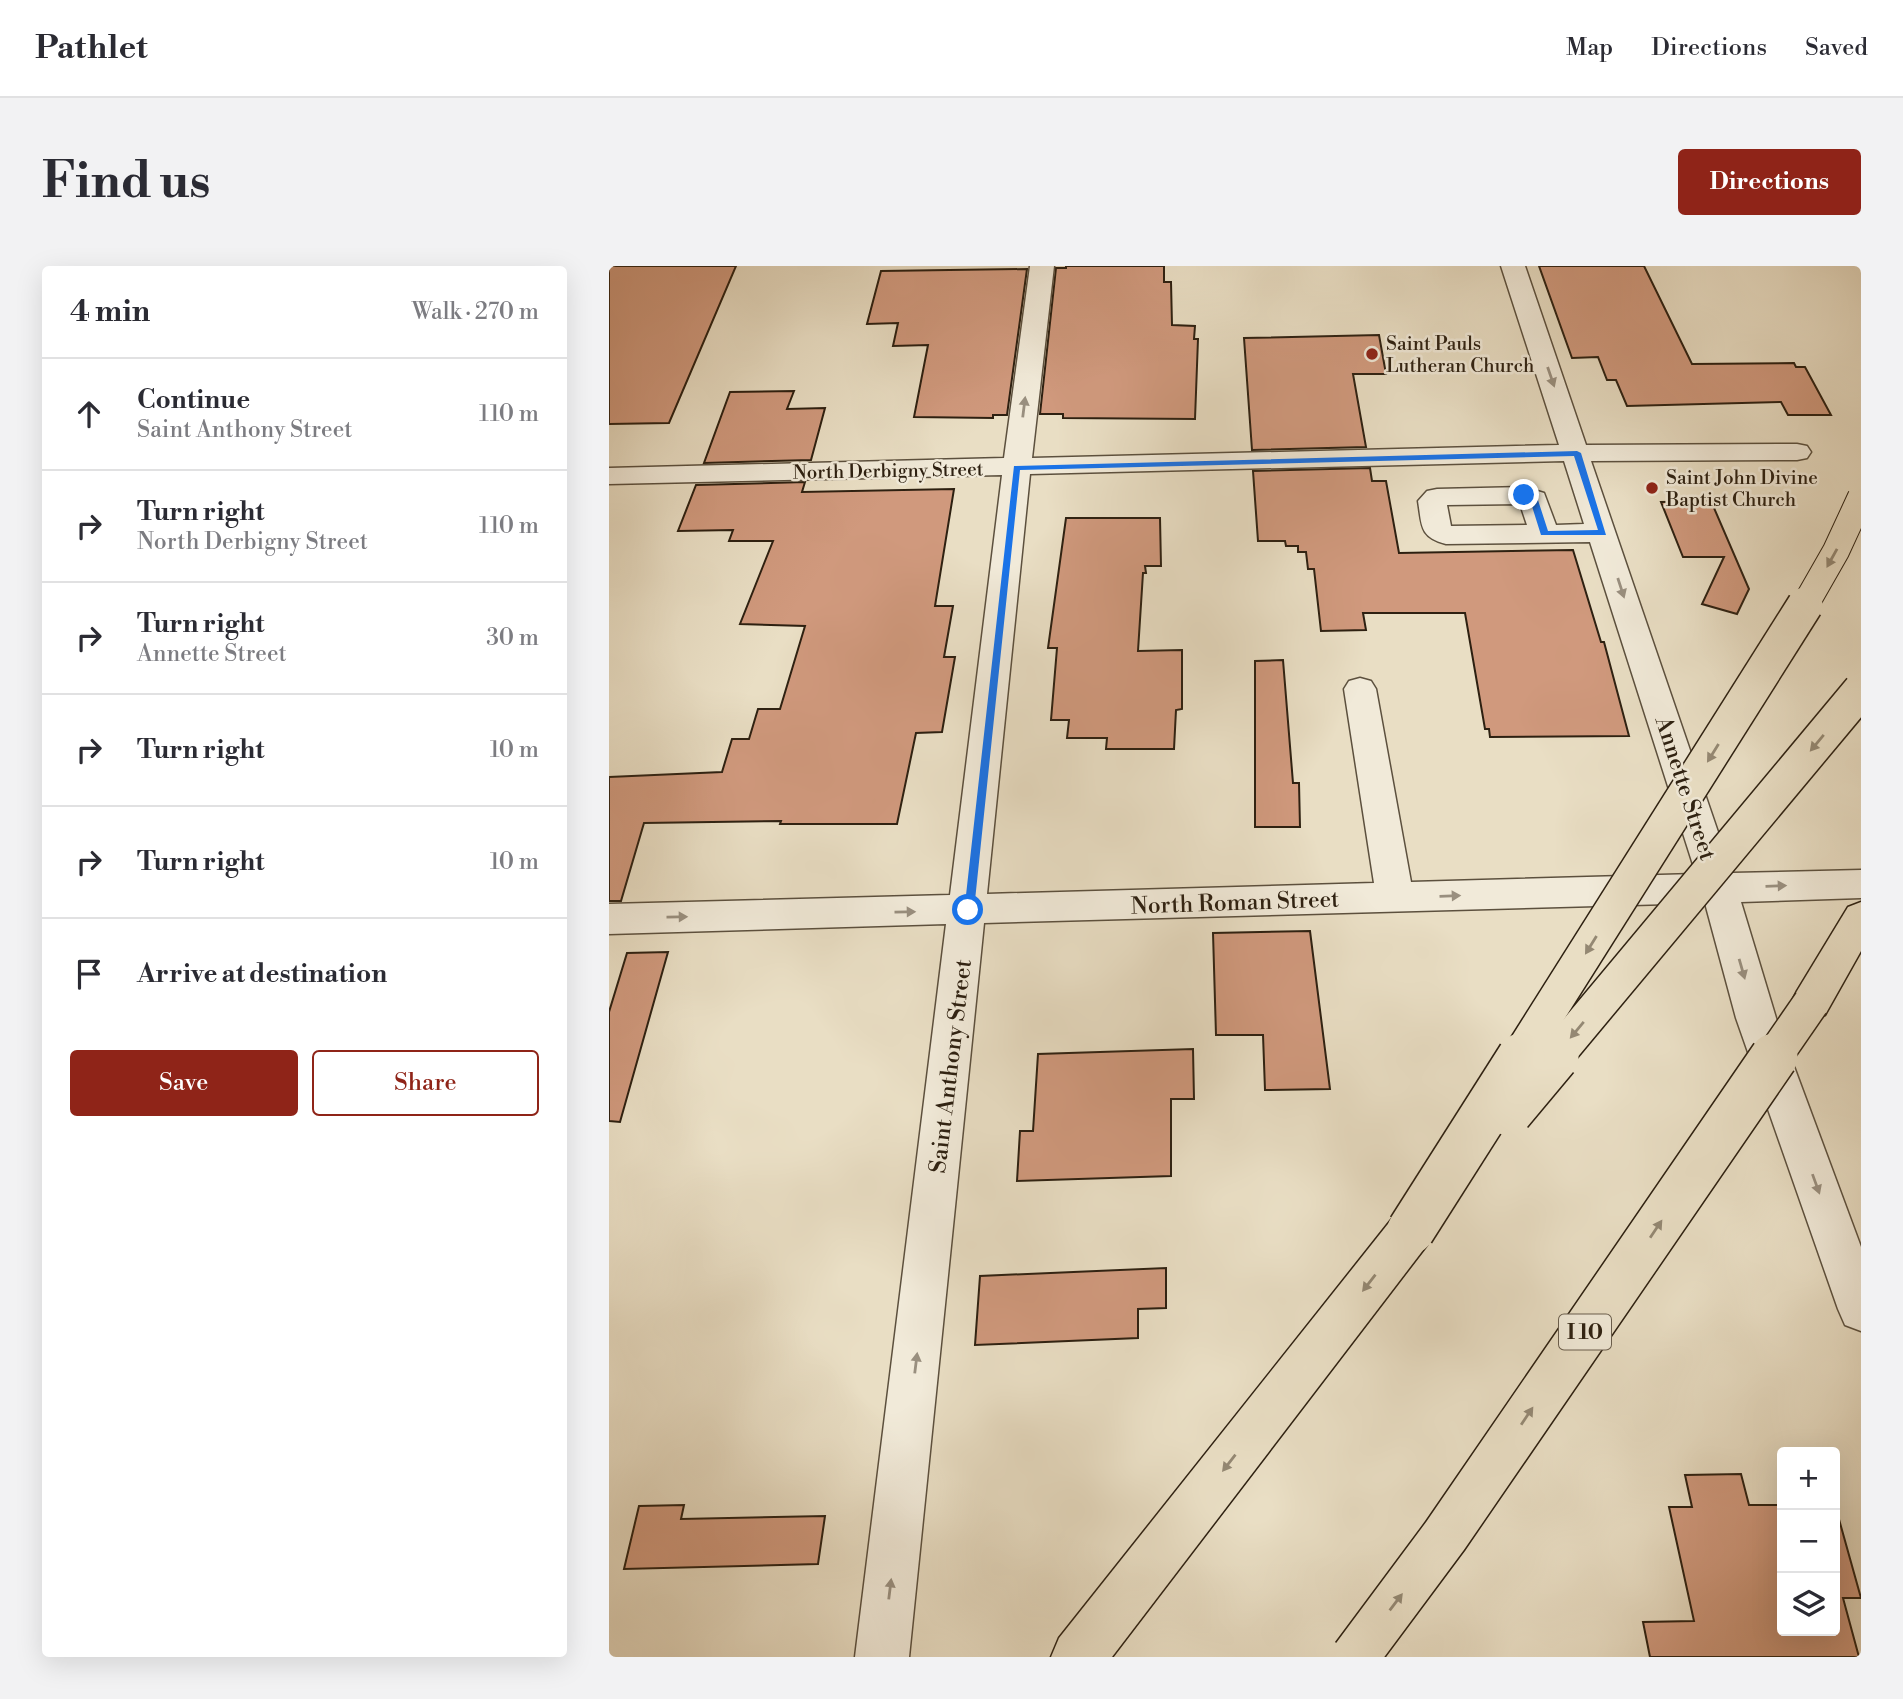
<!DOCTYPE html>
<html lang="en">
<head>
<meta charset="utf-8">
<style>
	:root { --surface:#fff; --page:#f2f2f3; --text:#2b2b33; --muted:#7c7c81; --line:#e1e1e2; --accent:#8f2418 }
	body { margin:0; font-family:"Libre Bodoni",serif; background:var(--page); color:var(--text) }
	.controls { position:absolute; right:21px; bottom:21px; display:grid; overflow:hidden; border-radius:7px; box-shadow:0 7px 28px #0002 }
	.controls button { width:63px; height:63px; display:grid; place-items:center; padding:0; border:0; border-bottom:2px solid var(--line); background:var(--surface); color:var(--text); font:35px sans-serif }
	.stop { position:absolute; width:21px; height:21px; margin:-16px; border:5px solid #1a73e8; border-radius:50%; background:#fff }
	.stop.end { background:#1a73e8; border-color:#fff; box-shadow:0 2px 7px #0008 }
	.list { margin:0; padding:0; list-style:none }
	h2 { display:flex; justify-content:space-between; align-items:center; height:91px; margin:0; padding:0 28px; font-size:30px }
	h2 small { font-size:23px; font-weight:400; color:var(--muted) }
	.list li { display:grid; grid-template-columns:46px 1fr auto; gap:21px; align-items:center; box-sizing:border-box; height:112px; padding:0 28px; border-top:2px solid var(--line) }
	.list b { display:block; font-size:26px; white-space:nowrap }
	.list p { margin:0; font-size:23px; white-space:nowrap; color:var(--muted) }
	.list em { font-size:23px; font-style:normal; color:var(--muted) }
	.actions { display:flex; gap:14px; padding:21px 28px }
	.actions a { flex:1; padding:16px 0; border:2px solid var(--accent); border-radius:7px; text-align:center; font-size:24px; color:var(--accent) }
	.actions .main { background:var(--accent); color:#fff }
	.icon { flex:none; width:38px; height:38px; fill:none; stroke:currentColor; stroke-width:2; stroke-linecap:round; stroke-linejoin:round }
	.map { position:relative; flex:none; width:1252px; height:1391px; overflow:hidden; border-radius:7px }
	header { display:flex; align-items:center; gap:42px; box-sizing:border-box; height:98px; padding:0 35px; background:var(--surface); border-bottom:2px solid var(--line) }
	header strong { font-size:33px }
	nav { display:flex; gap:38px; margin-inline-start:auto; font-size:24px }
	.intro { display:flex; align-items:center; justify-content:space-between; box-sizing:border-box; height:168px; padding:0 42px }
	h1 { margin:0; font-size:49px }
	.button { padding:18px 32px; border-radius:7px; background:var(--accent); color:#fff; font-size:24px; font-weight:700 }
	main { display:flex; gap:42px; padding:0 42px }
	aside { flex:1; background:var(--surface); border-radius:7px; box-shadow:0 7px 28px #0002 }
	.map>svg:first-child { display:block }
</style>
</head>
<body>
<header>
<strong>Pathlet</strong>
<nav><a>Map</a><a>Directions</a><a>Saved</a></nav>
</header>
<div class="intro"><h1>Find us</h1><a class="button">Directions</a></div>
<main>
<aside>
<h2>4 min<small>Walk · 270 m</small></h2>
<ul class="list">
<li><svg class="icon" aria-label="ahead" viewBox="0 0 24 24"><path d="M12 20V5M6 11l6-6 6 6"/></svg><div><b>Continue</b><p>Saint Anthony Street</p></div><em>110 m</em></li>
<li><svg class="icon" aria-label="right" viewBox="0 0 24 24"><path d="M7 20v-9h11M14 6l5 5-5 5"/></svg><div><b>Turn right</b><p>North Derbigny Street</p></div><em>110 m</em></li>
<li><svg class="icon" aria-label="right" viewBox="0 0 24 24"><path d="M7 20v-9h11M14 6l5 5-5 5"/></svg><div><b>Turn right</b><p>Annette Street</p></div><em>30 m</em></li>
<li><svg class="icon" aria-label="right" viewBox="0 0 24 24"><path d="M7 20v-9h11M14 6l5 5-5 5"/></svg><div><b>Turn right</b></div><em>10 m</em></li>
<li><svg class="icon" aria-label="right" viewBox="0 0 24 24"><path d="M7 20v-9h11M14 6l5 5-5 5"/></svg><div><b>Turn right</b></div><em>10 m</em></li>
<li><svg class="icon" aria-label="arrive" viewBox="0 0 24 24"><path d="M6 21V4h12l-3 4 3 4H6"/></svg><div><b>Arrive at destination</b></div></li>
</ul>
<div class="actions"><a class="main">Save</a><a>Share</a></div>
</aside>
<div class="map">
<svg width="1252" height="1391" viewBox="0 0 1252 1391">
	<rect width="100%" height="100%" fill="#e9dec4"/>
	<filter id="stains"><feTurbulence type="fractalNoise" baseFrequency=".00286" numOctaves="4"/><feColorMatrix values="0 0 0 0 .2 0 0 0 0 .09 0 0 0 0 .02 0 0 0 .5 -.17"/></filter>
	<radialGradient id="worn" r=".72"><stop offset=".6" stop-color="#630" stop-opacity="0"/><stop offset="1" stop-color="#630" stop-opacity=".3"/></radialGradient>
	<g fill="#d0997d" stroke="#2d2011" stroke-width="2">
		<polygon points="0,0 127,0 60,157 0,158"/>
		<polygon points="457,0 555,0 555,16 562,16 563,59 586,60 585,73 589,73 586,153 454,152 454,148 431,148 447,2 457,2"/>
		<polygon points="930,0 1035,0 1083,98 1185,97 1187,101 1196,101 1222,149 1179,149 1172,136 1018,140 1007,114 998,114 989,91 963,92"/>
		<polygon points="418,3 398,149 384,149 384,152 305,151 319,79 284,80 289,57 258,58 272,5"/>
		<polygon points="770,69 777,108 744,108 757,181 643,184 635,72"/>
		<polygon points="185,125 178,143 216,142 202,194 95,197 121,126"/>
		<polygon points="761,202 763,215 777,215 790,287 964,284 992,376 995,376 1020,470 881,471 880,463 876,463 856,347 754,347 757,364 712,365 705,303 699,303 697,286 689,286 689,280 677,280 676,275 649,275 644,205"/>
		<polygon points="196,216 193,226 345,223 326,340 344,340 335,391 346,391 333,466 307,467 288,558 171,558 172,555 35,557 12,635 0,635 0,511 113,506 123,473 140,473 149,443 171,443 196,360 131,358 164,275 120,275 124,264 69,265 87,219"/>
		<polygon points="1102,235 1140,323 1128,348 1093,338 1115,291 1074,291 1052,236"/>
		<polygon points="457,252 551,252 552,300 536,300 537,307 534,307 529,385 573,384 573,443 567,444 565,483 497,483 498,472 458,472 460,454 442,454 448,382 439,382"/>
		<polygon points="674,394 684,517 690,517 691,561 646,561 646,395"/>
		<polygon points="701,665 721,823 656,824 654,769 607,769 604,667"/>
		<polygon points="59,686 11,856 0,855 0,746 18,687"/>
		<polygon points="584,783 585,833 562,833 562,910 408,915 411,865 424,865 429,788"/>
		<polygon points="557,1002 557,1042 529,1043 529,1072 366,1079 371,1010"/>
		<polygon points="1132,1208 1140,1239 1173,1239 1173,1365 1226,1365 1226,1239 1252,1332 1234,1332 1250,1391 1041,1391 1034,1356 1085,1355 1060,1241 1083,1241 1076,1209"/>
		<polygon points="75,1239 72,1253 216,1250 209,1298 15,1303 30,1240"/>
	</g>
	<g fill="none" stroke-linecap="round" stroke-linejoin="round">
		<g stroke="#5c503e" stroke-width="3">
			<path id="minor" d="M421,0H445L423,192L950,179L892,0H916L977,179L1188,178L1198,180L1202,186L1198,192L1188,194L982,195L1123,607L1252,604V632L1132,636L1167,752L1252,981V1065L1236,1059L1229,1043L1127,752L1096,637L375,657L300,1391H246L337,658L0,668V638L341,629L393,209L0,218V202L395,192ZM955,195L975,258L947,259L935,227L915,221L828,223L818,225L809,235C813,259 810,271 837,278L981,276L1087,608L802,616L767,423L762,415L751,412L740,415L735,423L765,617L378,628L421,208ZM911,238L918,259L842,260L838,239Z"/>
		</g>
		<g stroke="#2d2011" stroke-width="3">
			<g id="highway">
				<polygon points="1252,636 1252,685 1216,749 1202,753 1188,749 1182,737 1188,725 1239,641"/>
				<polygon points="802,943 818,949 824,964 818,979 503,1391 442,1391 450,1372 786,949"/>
			</g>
		</g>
		<use href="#minor" fill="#f1ead9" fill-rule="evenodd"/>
		<use href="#highway" fill="#e9dec4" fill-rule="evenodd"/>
		<g stroke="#2d2011" stroke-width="28" stroke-linecap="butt">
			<polyline id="highway-bridge-far2" points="1195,341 1227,285 1252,231"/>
		</g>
		<g stroke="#2d2011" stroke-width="38" stroke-linecap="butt">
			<g id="highway-bridge-far1">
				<polyline points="910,792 1196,339"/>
				<polyline points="945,792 1252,424"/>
				<polyline points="1164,792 1202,737"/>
			</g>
		</g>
		<g stroke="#2d2011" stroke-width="50" stroke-linecap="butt">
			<g id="highway-bridge">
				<polyline points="900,846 946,791"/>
				<polyline points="802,964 912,791"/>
				<polyline points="746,1391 836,1270 1165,791"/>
			</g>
		</g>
		<use href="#highway-bridge-far2" stroke="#e9dec4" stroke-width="26"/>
		<use href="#highway-bridge-far1" stroke="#e9dec4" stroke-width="35"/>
		<use href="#highway-bridge" stroke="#e9dec4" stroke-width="47"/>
	</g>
	<defs><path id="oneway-solid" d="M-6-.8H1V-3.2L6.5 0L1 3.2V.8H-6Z" transform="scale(1.75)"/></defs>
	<g fill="#998f7f">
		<use href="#oneway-solid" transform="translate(942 111) rotate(71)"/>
		<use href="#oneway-solid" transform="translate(415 141) rotate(-83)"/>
		<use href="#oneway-solid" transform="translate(1012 322) rotate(72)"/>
		<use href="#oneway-solid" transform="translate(1167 620) rotate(-2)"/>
		<use href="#oneway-solid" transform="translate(841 630) rotate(-2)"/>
		<use href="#oneway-solid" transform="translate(296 646) rotate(-1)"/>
		<use href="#oneway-solid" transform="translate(68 651) rotate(-1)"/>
		<use href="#oneway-solid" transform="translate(1133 703) rotate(74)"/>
		<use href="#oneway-solid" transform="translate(1207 918) rotate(70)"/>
		<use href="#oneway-solid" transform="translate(307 1097) rotate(-83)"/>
		<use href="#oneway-solid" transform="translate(281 1323) rotate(-83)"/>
	</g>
	<g fill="#948873">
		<use href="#oneway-solid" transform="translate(1223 292) rotate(119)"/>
		<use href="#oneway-solid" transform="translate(1208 477) rotate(130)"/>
		<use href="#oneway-solid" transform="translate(1104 487) rotate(122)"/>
		<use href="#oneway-solid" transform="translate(982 679) rotate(122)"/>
		<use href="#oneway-solid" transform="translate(968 764) rotate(130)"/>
		<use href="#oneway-solid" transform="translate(1047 963) rotate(-56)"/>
		<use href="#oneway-solid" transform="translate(760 1017) rotate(128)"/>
		<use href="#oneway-solid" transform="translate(918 1150) rotate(-56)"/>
		<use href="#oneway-solid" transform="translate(620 1197) rotate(128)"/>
		<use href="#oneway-solid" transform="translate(787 1336) rotate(-53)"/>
	</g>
	<polygon fill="#1a73e8" points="968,185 972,187 997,269 932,269 921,234 911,229 915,226 928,231 939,265 989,264 965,190 411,204 365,644 363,647 355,647 405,200"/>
	<g fill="#8f2418" stroke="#f1ead9" stroke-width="2.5">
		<circle cx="763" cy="88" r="7"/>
		<circle cx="1043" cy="222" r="7"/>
	</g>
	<g text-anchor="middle" stroke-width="5" stroke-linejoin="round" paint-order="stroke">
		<g font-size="19" fill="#2d2011" stroke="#f1ead9" text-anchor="start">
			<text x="777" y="84">Saint Pauls<tspan x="777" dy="22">Lutheran Church</tspan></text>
			<text x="1057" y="218">Saint John Divine<tspan x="1057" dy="22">Baptist Church</tspan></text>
		</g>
		<g font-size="19" fill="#2d2011" stroke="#f1ead9">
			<text transform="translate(279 204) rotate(-1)" y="7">North Derbigny Street</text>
		</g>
		<rect fill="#f1ead9" stroke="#685d4d" stroke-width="2" x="950" y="1048.5" width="52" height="35" rx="5"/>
		<g font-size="21" font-weight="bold" fill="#2d2011">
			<text x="976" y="1073">I 10</text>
		</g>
		<g font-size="23" fill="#2d2011" stroke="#f1ead9">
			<text transform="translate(1077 522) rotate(72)" y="8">Annette Street</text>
			<text transform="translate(626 636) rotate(-2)" y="8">North Roman Street</text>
			<text transform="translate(341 800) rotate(-83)" y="8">Saint Anthony Street</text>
		</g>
	</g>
	<rect width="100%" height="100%" filter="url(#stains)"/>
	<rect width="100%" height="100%" fill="url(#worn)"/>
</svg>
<div class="controls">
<button>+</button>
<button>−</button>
<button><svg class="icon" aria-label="layers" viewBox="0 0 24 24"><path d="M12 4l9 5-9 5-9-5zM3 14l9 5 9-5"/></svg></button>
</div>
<div class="stop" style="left:359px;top:644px"></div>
<div class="stop end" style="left:915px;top:229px"></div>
</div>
</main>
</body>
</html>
